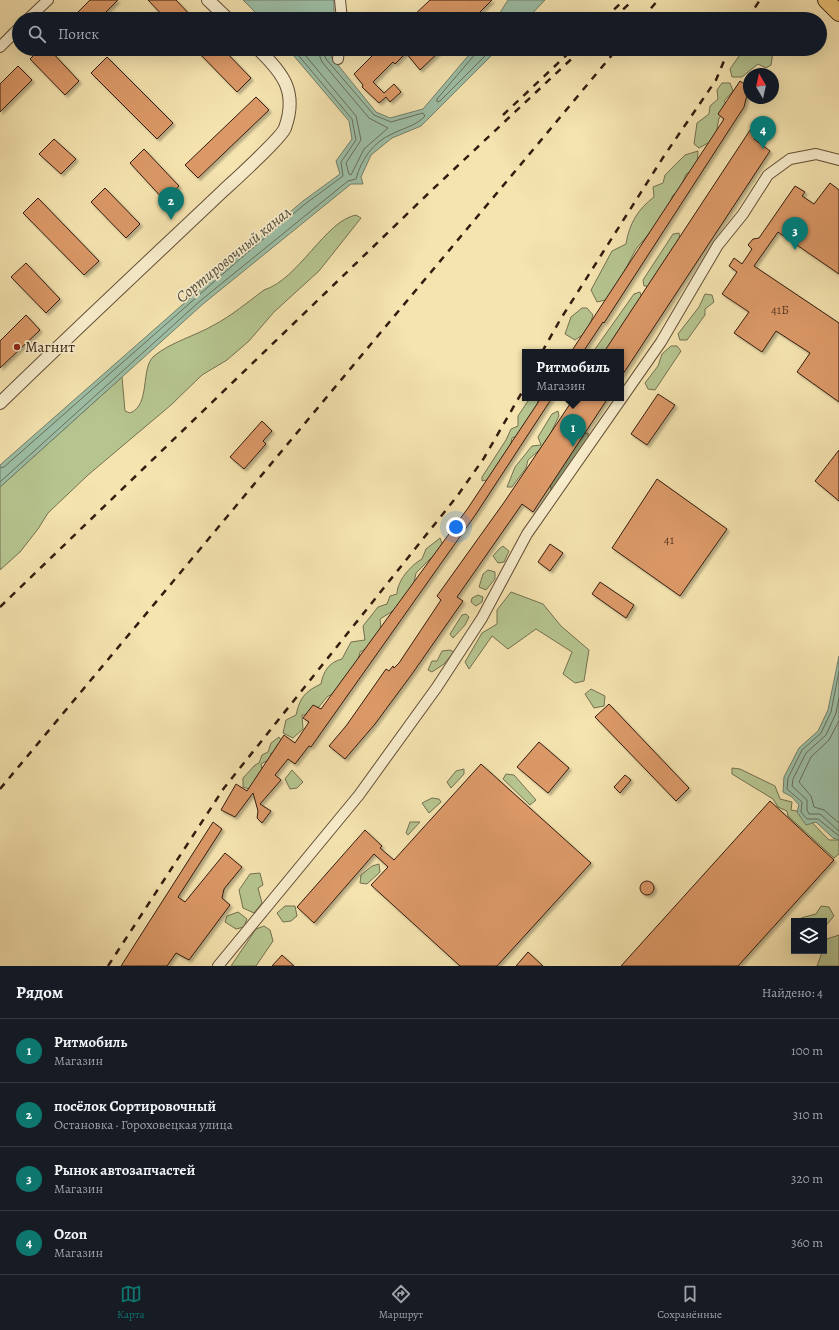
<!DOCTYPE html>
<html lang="ru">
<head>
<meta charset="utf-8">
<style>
	:root { --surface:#171b24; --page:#20242c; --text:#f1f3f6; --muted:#9ea1a6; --line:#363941; --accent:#0f766e }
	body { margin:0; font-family:Alegreya,serif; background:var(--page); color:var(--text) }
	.controls { position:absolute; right:12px; bottom:12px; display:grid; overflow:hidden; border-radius:0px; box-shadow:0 4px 16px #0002 }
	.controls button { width:36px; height:36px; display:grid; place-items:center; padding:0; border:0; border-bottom:1px solid var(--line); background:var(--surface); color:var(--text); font:20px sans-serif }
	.compass { position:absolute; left:743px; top:68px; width:36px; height:36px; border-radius:50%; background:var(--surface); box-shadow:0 4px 16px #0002; rotate:351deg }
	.you { position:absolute; left:456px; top:527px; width:14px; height:14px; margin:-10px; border:3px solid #fff; border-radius:50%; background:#1a73e8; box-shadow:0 0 0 6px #1a73e833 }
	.badge { display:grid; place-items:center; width:26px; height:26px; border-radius:50%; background:var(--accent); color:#fff; font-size:13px; font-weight:700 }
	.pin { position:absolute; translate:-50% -33px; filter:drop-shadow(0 1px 2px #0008) }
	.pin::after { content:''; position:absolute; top:21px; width:14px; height:12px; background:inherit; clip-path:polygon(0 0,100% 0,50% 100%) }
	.popup { position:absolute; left:522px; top:349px; width:102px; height:52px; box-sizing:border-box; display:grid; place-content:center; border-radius:0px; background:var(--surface); filter:drop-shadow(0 1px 3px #0005); font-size:13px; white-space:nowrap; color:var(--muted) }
	.popup b { font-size:15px; color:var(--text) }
	.popup::after { content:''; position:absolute; left:50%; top:100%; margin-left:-8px; border:8px solid transparent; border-top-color:var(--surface) }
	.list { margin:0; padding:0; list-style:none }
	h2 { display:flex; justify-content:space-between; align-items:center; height:52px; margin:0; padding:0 16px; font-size:17px }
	h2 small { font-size:13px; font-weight:400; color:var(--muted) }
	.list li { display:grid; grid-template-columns:26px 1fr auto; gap:12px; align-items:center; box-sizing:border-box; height:64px; padding:0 16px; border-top:1px solid var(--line) }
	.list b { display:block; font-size:15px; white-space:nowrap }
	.list p { margin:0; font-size:13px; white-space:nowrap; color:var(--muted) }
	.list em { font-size:13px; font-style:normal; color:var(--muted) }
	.icon { flex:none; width:22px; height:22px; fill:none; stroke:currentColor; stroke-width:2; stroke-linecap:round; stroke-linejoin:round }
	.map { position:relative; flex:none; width:839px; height:966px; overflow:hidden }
	.search { position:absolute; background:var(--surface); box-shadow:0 4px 16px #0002; left:12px; right:12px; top:12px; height:44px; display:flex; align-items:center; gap:10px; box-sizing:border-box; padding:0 14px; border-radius:22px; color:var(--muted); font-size:15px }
	.sheet { height:308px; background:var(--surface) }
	nav { display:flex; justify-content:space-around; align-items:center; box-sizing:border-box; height:56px; border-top:1px solid var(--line); background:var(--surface); font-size:11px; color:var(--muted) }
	nav a { display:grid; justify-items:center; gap:2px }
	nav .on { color:var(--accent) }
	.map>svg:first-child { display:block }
</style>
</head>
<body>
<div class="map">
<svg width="839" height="966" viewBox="0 0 839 966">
	<defs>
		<filter id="shadow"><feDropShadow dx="2.5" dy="2.5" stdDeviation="1" flood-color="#0004"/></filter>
	</defs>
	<rect width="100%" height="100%" fill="#f5e4b0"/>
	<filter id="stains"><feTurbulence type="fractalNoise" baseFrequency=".005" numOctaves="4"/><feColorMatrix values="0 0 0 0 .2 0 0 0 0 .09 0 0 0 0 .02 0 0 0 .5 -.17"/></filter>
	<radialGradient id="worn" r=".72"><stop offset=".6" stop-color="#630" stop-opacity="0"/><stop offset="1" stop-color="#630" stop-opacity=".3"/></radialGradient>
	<g fill="#b6c590" stroke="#747050">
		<polygon points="744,49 782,49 780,52 773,52 771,65 766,68 758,64 742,77 732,77 730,69"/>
		<polygon points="722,83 730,83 733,91 724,101 729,108 719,118 715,139 699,148 694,144 697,123 709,114 710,106 718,99 717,90"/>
		<path d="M698,151L697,167L686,174L679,192L673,195L664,216L636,249L610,299L597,302L591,290L612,251L626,244C629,224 638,209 654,197L653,187L663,183L665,175L685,155Z"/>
		<path d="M356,215L361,218L319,271L274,312L249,341L227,360L202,375L171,405L88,475L48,513L38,529L20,552L0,570V487L122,377L125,411L130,413C151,405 140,368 154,356C171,342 195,336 214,325C231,316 248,302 264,290C299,279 325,221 356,215Z"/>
		<polygon points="679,233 680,238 650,286 644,286 643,280 673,234"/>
		<polygon points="640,292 642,298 606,352 593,352 634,294"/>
		<polygon points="705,294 712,295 714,302 705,309 705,315 687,340 680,340 678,334 699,307"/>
		<polygon points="582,308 587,308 593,315 588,331 575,340 565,334 571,317"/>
		<polygon points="671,346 677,346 681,351 655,390 648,389 645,383 658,366 662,354"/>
		<polygon points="530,398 536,398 540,408 519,435 512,438 509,453 491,479 482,481 482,477 506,440 511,429 518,426 518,416"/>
		<polygon points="558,411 559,416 545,445 528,460 526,468 512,487 507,487 515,467 532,446 541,445 538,437 552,414"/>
		<polygon points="588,433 588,439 556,488 551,490 550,480 581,434"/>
		<path d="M440,538L443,546L416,573L413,587L396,609L380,619C383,639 376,643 360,652L357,665L340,689L327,697L313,714L302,715L303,729L293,738L283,733L286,720L296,715C300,698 304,692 321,684C323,672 329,662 342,659L351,642L365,640L363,626L378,607L387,604L390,596L397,594C397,581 411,565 422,559L426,549Z"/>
		<polygon points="503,546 509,551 504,562 498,563 493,556 499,549"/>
		<polygon points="488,570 495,572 495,579 486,590 479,587 483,574"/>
		<polygon points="511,592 543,604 561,626 589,650 584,681 575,683 563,674 572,652 536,629 508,649 492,636 469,669 465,662 482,633 497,624 497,610"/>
		<polygon points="478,595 483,597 482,602 476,606 471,602 472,598"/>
		<polygon points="466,614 469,617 465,625 453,638 450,634 462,615"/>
		<polygon points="450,650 454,652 444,664 432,672 428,670 432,661 437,661 442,651"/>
		<polygon points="591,689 605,696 604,706 594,708 585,694"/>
		<polygon points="279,737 286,748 282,753 271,753 270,759 261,764 263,775 249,789 243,787 243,778 255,765 259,763 262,755 268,752 271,743"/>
		<polygon points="732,768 740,769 775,786 780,799 792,802 791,810 802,812 829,840 839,840 839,854 834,858 788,816 787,811 778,807 773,799 732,774"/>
		<polygon points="464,769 464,774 451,788 447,782 456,771"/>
		<polygon points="292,770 303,782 297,788 290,789 285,779"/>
		<polygon points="506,774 514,775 536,800 530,805 503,779"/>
		<polygon points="432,798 439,799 441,802 429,813 422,803"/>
		<polygon points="410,822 420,822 408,835 406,833"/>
		<polygon points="379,864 380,872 367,884 360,883 361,875 372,866"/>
		<polygon points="260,873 263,885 258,888 262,903 254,913 243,908 239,890 250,874"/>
		<polygon points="285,906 295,906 297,916 291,921 283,922 277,913"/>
		<polygon points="821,906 829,907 834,916 824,928 824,921 801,921 801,918 816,914"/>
		<polygon points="238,912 247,919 244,927 236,929 225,922 227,916"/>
		<polygon points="264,926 270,930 273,941 256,966 231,966 256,929"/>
		<polygon points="839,935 839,966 817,966 827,939"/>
	</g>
	<g fill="#9dbfa6" stroke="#737e6a">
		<polygon points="243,0 334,0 334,19 262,19"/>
		<polygon points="508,0 545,0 527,19 496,19"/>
		<polygon points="288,49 325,49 376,112 390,118 423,109 474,49 498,49 421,126 392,138 371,155 361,177 363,184 351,184 203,304 0,487 0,465 239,255 303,201 340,174 336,161 352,139 349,121"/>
		<polygon points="839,656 839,840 833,838 816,822 806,825 797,812 799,805 792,797 783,792 784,777 799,748 818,731 828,710"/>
	</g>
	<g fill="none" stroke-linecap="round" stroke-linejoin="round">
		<g stroke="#686e5a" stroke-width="1">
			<polyline points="300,49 356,116 361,140 346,163 349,174 351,175 364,149 388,128 369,118 322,62 317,49"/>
			<polyline points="477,49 476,53 437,99 437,102 440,101 492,49"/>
			<polyline points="0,468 4,467 241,258 305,204 343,176 341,162 356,140 352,119 293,49"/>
			<path d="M0,482L200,301L348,181L356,179C361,160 373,142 392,134C403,128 416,126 425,116L423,113L391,122L374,115L326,59L322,49"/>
			<polyline points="839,671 831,712 821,733 802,750 788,778 787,789 802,802 801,812 807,819 818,819 839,836"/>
			<polyline points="839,698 836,713 826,735 806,753 793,779 792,786 807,800 807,810 809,814 820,814 839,831"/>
			<polyline points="839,721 829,740 811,757 799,782 811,796 814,807 824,810 839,823"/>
		</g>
	</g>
	<g fill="#dc9968" stroke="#331c0f" filter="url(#shadow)">
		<polygon points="90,0 118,0 99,19 71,19"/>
		<polygon points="148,0 176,0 194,19 166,19"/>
		<polygon points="430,0 492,0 473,19 410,19"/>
		<polygon points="40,49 49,49 79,81 65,95 30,59"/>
		<polygon points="195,49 223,49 251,78 237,92"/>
		<polygon points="379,49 442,49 420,70 406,53 395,64 393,62 373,82 384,93 394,84 401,92 390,102 386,97 379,103 362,87 363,85 354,74"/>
		<polygon points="107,57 173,123 157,139 91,73"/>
		<polygon points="18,66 32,80 0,112 0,84"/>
		<polygon points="740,81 749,87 744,107 604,323 603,322 583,352 571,352 724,119 718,114"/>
		<polygon points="256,97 269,110 198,178 185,165"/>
		<polygon points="758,118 765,123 754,139 770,151 621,377 621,352 604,352"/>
		<polygon points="54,139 76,159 61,174 39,154"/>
		<polygon points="144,149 179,186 164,200 130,163"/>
		<polygon points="830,183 839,190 839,274 778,232 754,266 839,323 839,402 797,372 810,353 776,331 762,352 734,333 749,312 722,294 737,272 729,266 734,258 742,264 752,249 748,245 753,239 759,238 795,186 805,192 802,196 814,204"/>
		<polygon points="105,188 140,224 126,238 91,202"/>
		<polygon points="38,198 99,261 84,275 23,213"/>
		<polygon points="26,263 60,299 46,313 11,277"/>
		<polygon points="26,315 40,330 0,368 0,341"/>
		<polygon points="658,394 675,405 647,445 631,434"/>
		<polygon points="541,398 552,398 476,514 311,747 309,746 295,764 288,759 275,775 281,780 260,804 271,811 262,823 257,818 258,811 253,793 235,817 221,810 236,784 247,791 284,735 295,743 309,722 303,718 313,705 321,709 468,508"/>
		<polygon points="574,398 608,398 533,512 522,504 457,597 463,601 412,674 375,724 345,759 329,746 346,726 386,669 389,671 393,666 394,668 399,663 441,600 437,596 505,501"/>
		<polygon points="262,421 272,431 263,441 266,444 244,469 230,457"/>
		<polygon points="839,450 839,501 815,481"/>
		<polygon points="657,479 727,529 680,596 612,548"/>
		<polygon points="550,544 563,553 550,571 538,562"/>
		<polygon points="600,582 634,605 626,618 592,594"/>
		<polygon points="609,704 689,788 676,801 595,717"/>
		<polygon points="539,742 569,768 548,793 517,767"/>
		<polygon points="481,764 591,863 497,966 460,966 371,885 388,867 374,854 314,923 297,907 365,830 382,846 380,848 394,860"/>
		<polygon points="625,775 631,780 620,793 614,787"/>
		<polygon points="770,801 834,860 738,966 621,966"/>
		<polygon points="213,822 222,829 178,897 185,902 225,853 242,867 224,889 222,898 230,905 189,960 176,953 167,966 121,966"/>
		<circle cx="647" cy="888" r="7"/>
		<polygon points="528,952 543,966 516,966"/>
		<polygon points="282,955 294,966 272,966"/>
	</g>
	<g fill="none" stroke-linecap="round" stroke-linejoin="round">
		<g stroke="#644e37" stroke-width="12">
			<g id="minor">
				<polyline points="340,0 342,19"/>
				<polyline points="28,19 48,0"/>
				<polyline points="0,47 19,28"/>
				<polyline points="338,59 339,49"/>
				<polyline points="218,966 359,795 437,687 482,618 527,534 661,342 718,245 743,214 768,175 790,159 816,154 839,160"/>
			</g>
		</g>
		<g stroke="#644e37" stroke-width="14">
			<g id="tertiary">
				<polyline points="208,0 228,19"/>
				<path d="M0,403C74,331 149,261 224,190C234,181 282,137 285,128C298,92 283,73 258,49"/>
			</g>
		</g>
		<g stroke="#331c0f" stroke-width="18">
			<polyline id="primary" points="826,0 839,13"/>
		</g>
		<use href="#minor" stroke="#f8edcc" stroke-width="10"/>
		<use href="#tertiary" stroke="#f8edcc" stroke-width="12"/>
		<use href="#primary" stroke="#eac278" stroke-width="16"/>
		<g stroke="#331c0f" stroke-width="2.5" stroke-dasharray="7 7" stroke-linecap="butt">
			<polyline points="604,19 624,0"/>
			<polyline points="613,19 633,0"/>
			<polyline points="642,19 658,0"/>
			<polyline points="747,19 760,0"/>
			<polyline points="503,115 573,49"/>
			<polyline points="542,352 560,320 664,156 716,80 729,49"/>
			<polyline points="0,607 433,189 582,49"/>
			<polyline points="0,789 617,49"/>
			<polyline points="108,966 224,788 458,495 484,458 525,387"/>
		</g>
	</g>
	<circle fill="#8f2418" stroke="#f8edcc" stroke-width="1.5" cx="17" cy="347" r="4"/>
	<g text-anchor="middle" stroke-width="3.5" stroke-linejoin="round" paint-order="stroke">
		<g font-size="13" fill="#5d3b25">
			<text x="780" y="314">41Б</text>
			<text x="669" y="544">41</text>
		</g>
		<g font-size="15" fill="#331c0f" stroke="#f8edcc" text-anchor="start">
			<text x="25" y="352">Магнит</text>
		</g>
		<g font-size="16" font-style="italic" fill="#534d3c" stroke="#f8edcc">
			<text transform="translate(233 254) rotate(-39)" y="6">Сортировочный канал</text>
		</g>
	</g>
	<rect width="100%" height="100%" filter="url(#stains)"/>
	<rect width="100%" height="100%" fill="url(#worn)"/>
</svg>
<div class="controls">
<button><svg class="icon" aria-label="layers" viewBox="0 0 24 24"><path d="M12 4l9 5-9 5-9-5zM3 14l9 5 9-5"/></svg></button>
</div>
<svg class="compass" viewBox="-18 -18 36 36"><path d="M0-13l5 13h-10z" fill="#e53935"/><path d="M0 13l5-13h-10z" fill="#9ea1a6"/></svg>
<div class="you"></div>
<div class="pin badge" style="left:573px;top:447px">1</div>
<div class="popup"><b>Ритмобиль</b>Магазин</div>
<div class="pin badge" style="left:171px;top:220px">2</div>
<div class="pin badge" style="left:795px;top:250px">3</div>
<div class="pin badge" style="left:763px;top:149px">4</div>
<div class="search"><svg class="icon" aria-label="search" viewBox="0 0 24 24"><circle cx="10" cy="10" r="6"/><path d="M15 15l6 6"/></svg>Поиск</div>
</div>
<section class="sheet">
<h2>Рядом<small>Найдено: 4</small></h2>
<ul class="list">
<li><span class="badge">1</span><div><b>Ритмобиль</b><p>Магазин</p></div><em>100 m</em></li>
<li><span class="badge">2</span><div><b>посёлок Сортировочный</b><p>Остановка · Гороховецкая улица</p></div><em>310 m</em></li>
<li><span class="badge">3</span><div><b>Рынок автозапчастей</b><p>Магазин</p></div><em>320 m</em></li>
<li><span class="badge">4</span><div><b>Ozon</b><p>Магазин</p></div><em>360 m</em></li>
</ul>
</section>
<nav>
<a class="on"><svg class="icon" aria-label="map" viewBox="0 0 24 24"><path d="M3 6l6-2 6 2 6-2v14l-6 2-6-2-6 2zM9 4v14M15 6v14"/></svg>Карта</a>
<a><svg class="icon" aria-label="directions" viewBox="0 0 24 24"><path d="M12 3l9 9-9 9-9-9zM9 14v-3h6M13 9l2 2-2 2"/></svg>Маршрут</a>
<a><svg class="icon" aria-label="saved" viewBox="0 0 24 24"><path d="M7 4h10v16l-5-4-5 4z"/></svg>Сохранённые</a>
</nav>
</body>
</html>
